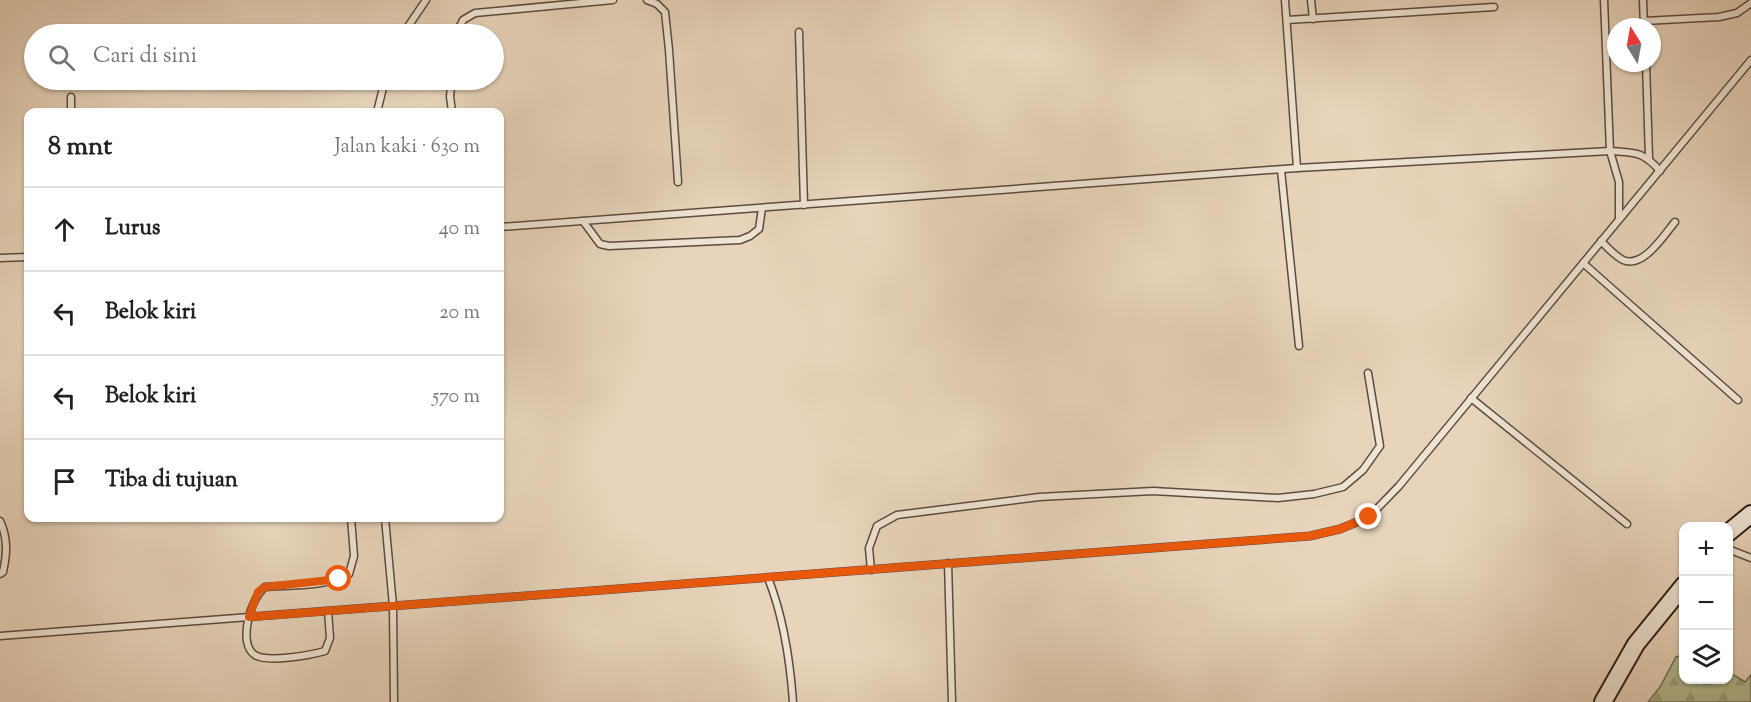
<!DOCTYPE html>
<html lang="id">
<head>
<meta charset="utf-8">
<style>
	:root { --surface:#fff; --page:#f6f6f6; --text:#202124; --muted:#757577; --line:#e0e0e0 }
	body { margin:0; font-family:"Sorts Mill Goudy",serif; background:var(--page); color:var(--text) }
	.controls { position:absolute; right:18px; bottom:18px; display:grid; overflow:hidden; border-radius:12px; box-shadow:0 2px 4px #0004 }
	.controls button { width:54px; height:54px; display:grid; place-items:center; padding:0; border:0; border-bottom:2px solid var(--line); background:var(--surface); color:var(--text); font:30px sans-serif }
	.compass { position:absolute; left:1607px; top:18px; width:54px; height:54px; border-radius:50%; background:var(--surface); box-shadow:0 2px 4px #0004; rotate:349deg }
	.stop { position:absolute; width:18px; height:18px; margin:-14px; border:4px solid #ea580c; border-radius:50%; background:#fff }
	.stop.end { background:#ea580c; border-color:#fff; box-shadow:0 2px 6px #0008 }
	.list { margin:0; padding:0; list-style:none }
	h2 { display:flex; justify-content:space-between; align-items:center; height:78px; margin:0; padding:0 24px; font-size:26px }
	h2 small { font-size:20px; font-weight:400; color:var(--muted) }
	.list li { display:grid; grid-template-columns:39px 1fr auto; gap:18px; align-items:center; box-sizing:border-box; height:84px; padding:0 24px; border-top:2px solid var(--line) }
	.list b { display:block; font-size:22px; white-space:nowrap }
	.list em { font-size:20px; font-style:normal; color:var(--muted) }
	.icon { flex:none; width:33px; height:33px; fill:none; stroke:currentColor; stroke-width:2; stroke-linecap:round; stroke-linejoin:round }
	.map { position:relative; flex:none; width:1751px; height:702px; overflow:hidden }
	.search { position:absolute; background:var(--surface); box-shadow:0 2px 4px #0004; left:24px; top:24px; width:480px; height:66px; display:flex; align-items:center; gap:15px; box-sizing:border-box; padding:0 21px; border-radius:33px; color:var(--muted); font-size:22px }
	.panel { position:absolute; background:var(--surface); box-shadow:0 2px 4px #0004; left:24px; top:108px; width:480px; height:414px; border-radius:12px }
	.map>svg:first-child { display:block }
</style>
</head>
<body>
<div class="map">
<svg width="1751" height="702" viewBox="0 0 1751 702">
	<defs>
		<pattern id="forest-firs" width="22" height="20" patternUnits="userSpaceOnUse" patternTransform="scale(1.5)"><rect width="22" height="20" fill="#b2bd92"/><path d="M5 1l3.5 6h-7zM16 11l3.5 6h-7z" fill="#99a27d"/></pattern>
	</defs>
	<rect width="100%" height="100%" fill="#e7d4ba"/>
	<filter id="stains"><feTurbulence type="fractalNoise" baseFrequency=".00333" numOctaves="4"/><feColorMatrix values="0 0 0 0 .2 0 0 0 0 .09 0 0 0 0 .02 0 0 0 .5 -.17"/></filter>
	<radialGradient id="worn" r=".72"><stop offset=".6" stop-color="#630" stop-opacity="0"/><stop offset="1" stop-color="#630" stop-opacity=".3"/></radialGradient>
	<polygon fill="url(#forest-firs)" stroke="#706d54" stroke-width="1.5" points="1683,655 1684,680 1728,680 1729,672 1745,682 1751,675 1751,702 1648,702 1660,687 1676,657"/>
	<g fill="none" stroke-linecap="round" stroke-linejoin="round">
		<g stroke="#5d4b40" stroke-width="9">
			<g id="lane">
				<polyline points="647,0 657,4 665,12 669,50 678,182"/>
				<polyline points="1285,0 1297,168"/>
				<polyline points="1311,0 1313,19"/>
				<polyline points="1604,0 1610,151 1619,182 1619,219"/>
				<polyline points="1643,0 1644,27"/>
				<polyline points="1287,20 1494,7"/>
				<polyline points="1644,21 1719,17 1737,13 1751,3"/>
				<polyline points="799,32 804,205"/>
				<polyline points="403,34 426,0"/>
				<polyline points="456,34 463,20 475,13 613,0"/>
				<polyline points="1646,63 1649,158"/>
				<polyline points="452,80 450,96 452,112"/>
				<polyline points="71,97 71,112"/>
				<polyline points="377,112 385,80"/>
				<polyline points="1281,170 1299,346"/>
				<polyline points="583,221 600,244 609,246 740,240 750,236 759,229 762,208"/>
				<path d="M500,227L1297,168L1610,151C1635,153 1643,151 1660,171"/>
				<path d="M1601,241C1607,247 1615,256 1623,260C1643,269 1664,235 1675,222"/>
				<polyline points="0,258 28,257"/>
				<polyline points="1583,263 1738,400"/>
				<polyline points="1471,398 1627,524"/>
				<polyline points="385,518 393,606 394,702"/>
				<path d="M0,521C8,538 7,554 3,572L0,574"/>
				<polyline points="1728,549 1751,558"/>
				<polyline points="948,563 952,702"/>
				<polyline points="871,570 869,548 877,526 897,515 1039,497 1153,491 1278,498 1314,494 1343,487 1363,470 1380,446 1368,373"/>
				<path d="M768,578C784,618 790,660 793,702"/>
				<path d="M328,611L330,638L325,651C311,655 267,663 255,655C237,644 251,597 265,587C292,585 325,587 349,574L354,556L351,518"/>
				<polyline points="0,636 1310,536 1340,529 1369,517 1399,486 1751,60"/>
			</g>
		</g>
		<g stroke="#2f1d17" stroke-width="20">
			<g id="secondary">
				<polyline points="1728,533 1751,514"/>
				<polyline points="1603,702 1636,644 1684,585"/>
			</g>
		</g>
		<use href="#lane" stroke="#efe3d2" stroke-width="6"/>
		<use href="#secondary" stroke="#efe3d2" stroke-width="16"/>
	</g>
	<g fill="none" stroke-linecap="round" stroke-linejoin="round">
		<polyline stroke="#ea580c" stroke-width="8" points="339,579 265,587 258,592 249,617 1310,536 1340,529 1369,517"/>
	</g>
	<rect width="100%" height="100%" filter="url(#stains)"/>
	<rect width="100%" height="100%" fill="url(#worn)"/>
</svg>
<div class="controls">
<button>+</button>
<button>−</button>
<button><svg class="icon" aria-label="layers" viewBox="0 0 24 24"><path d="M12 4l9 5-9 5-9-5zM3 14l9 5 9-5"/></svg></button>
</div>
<svg class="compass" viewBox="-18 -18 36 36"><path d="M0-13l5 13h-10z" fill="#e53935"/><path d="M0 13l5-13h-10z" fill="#757577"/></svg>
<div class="stop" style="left:339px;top:579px"></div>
<div class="stop end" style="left:1369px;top:517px"></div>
<div class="search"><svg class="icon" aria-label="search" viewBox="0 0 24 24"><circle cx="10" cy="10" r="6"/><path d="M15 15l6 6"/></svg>Cari di sini</div>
<section class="panel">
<h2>8 mnt<small>Jalan kaki · 630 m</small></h2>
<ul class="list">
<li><svg class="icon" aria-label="ahead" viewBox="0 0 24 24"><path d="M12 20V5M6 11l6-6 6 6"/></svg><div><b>Lurus</b></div><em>40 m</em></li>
<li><svg class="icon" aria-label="left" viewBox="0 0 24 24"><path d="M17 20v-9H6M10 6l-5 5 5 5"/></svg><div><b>Belok kiri</b></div><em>20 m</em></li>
<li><svg class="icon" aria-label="left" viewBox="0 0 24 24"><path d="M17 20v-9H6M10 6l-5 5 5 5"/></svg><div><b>Belok kiri</b></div><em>570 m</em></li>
<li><svg class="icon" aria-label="arrive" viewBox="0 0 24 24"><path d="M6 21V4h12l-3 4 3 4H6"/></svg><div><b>Tiba di tujuan</b></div></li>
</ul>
</section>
</div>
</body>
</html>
